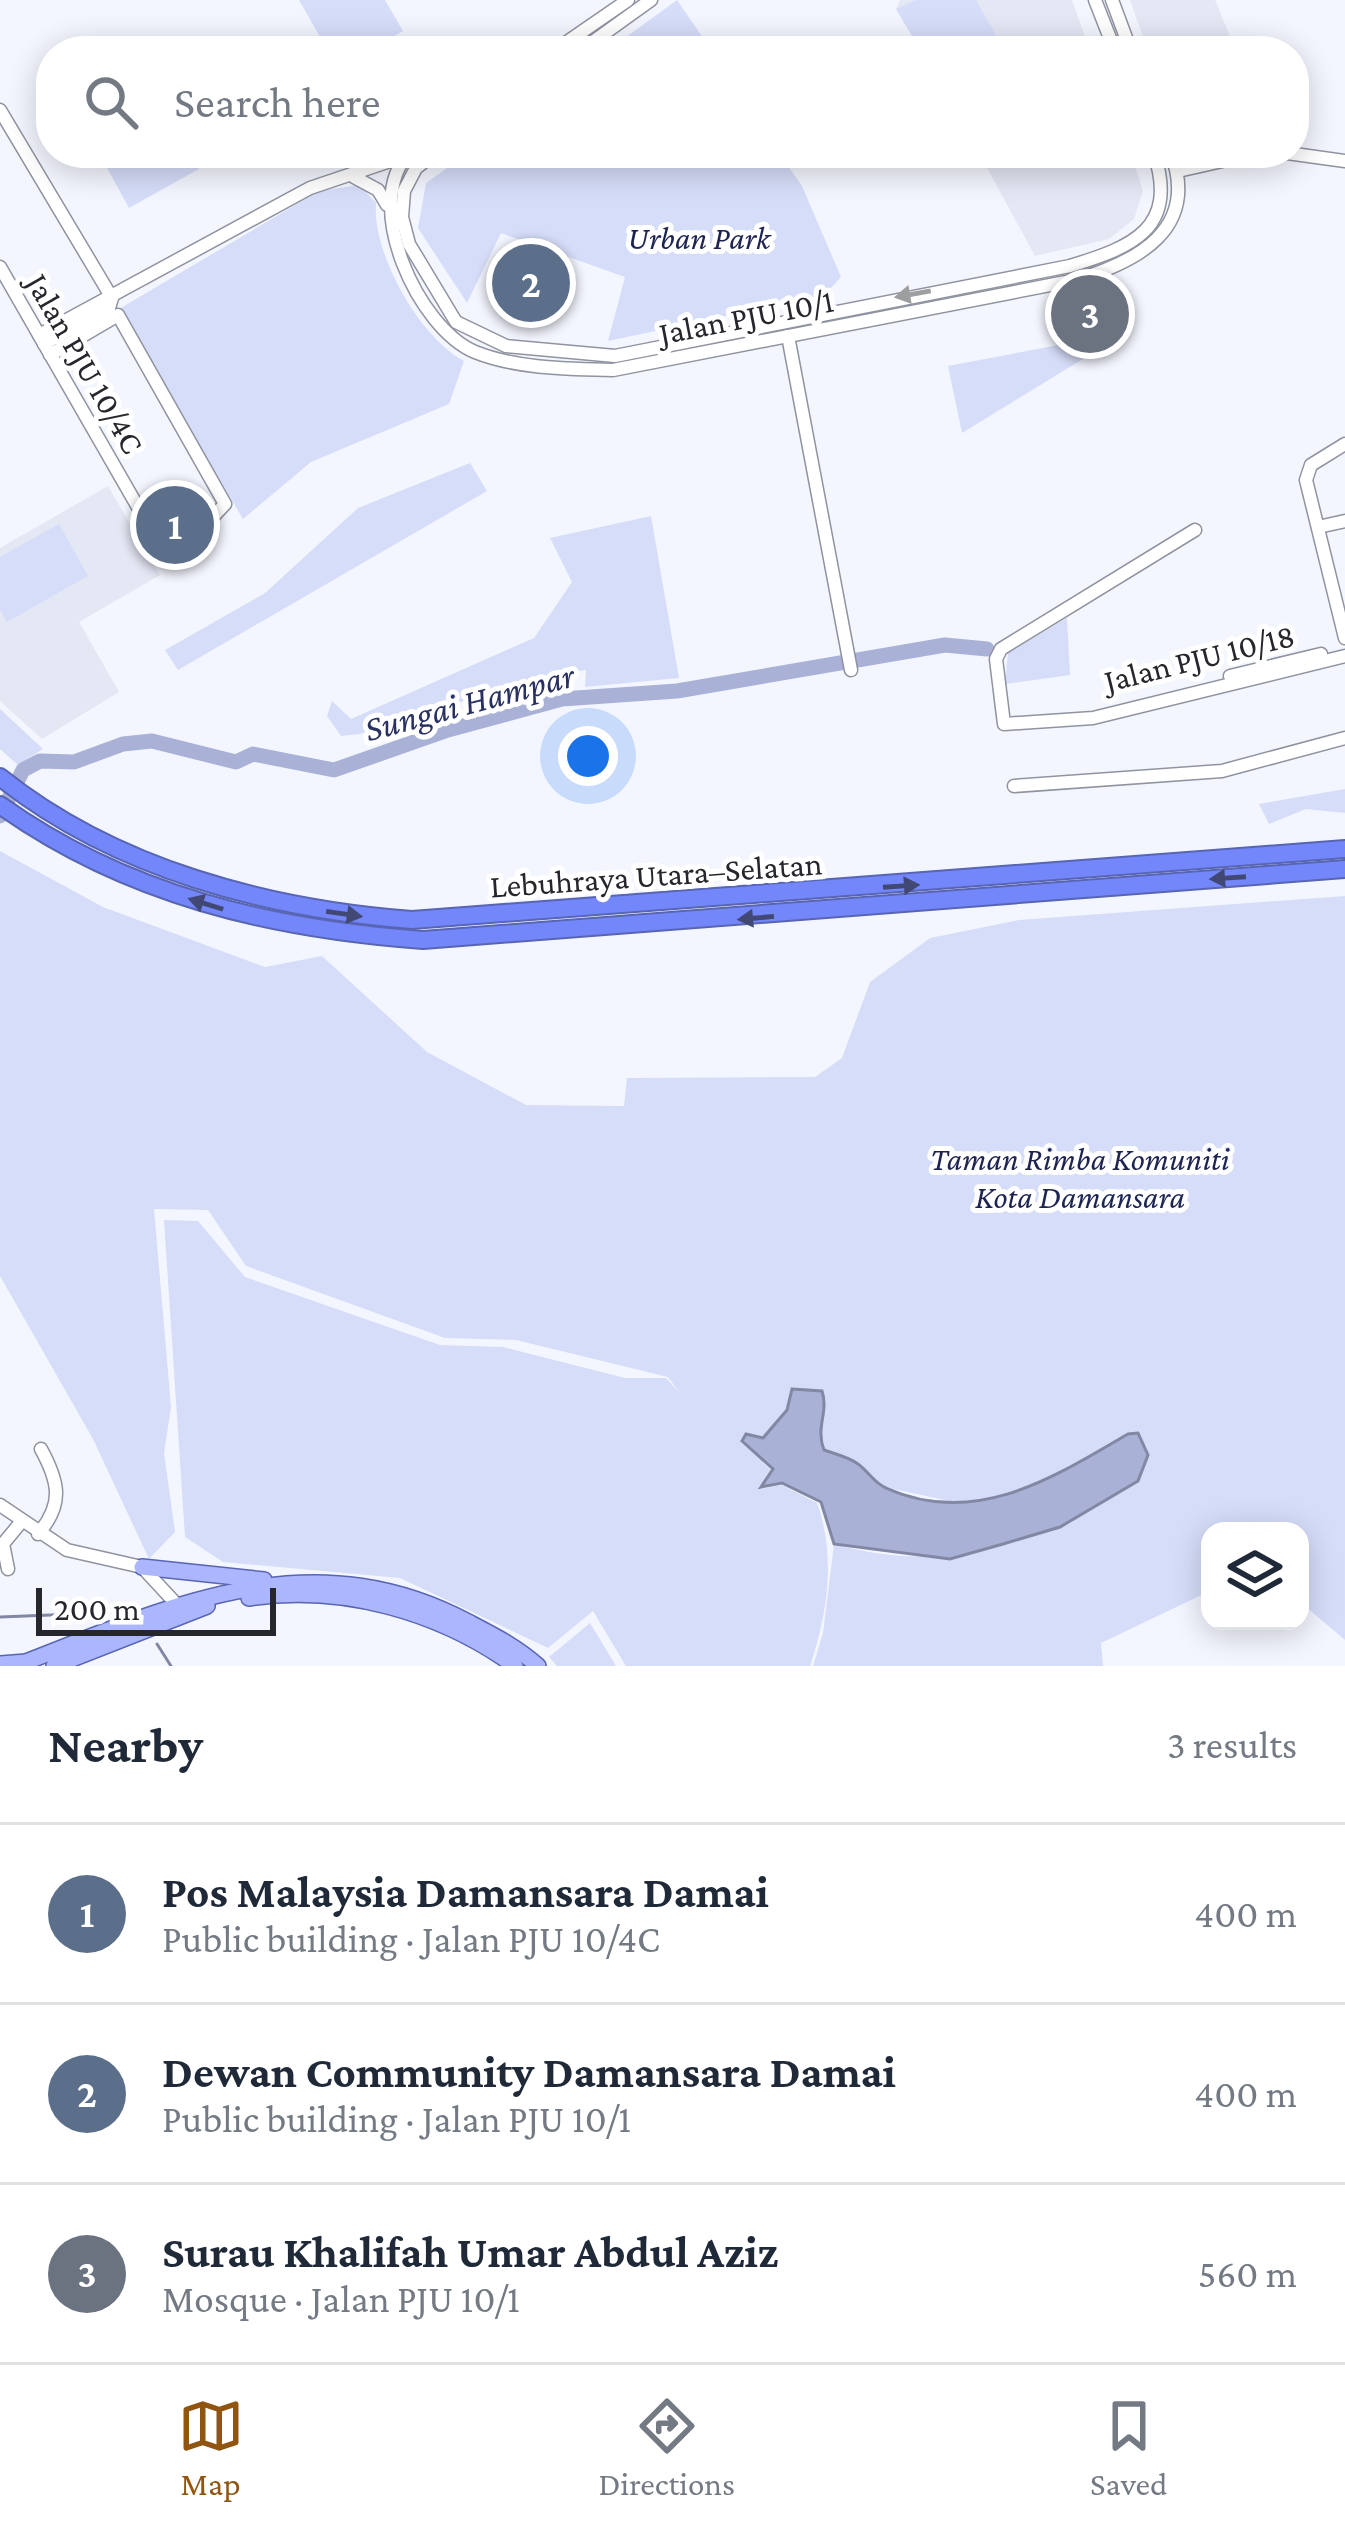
<!DOCTYPE html>
<html lang="en">
<head>
<meta charset="utf-8">
<style>
	:root { --surface:#fff; --page:#f2f2f3; --text:#1f2937; --muted:#747a83; --line:#e0e1e3; --accent:#905611 }
	body { margin:0; font-family:"Crimson Pro",serif; background:var(--page); color:var(--text) }
	.controls { position:absolute; right:36px; bottom:36px; display:grid; overflow:hidden; border-radius:24px; box-shadow:0 6px 30px #0003 }
	.controls button { width:108px; height:108px; display:grid; place-items:center; padding:0; border:0; border-bottom:3px solid var(--line); background:var(--surface); color:var(--text); font:60px sans-serif }
	.scale { position:absolute; left:36px; bottom:30px; width:240px; box-sizing:border-box; padding-left:12px; border:6px solid #26272c; border-top:0; font-size:33px; line-height:42px; white-space:nowrap; color:#26272c; -webkit-text-stroke:9px #fff; paint-order:stroke }
	.you { position:absolute; left:588px; top:756px; width:42px; height:42px; margin:-30px; border:9px solid #fff; border-radius:50%; background:#1a73e8; box-shadow:0 0 0 18px #1a73e833 }
	.badge { display:grid; place-items:center; width:78px; height:78px; border-radius:50%; background:var(--accent); color:#fff; font-size:39px; font-weight:700 }
	.pin { position:absolute; translate:-50% -50%; border:6px solid #fff; box-shadow:0 3px 12px #0006 }
	.list { margin:0; padding:0; list-style:none }
	h2 { display:flex; justify-content:space-between; align-items:center; height:156px; margin:0; padding:0 48px; font-size:51px }
	h2 small { font-size:39px; font-weight:400; color:var(--muted) }
	.list li { display:grid; grid-template-columns:78px 1fr auto; gap:36px; align-items:center; box-sizing:border-box; height:180px; padding:0 48px; border-top:3px solid var(--line) }
	.list b { display:block; font-size:45px; white-space:nowrap }
	.list p { margin:0; font-size:39px; white-space:nowrap; color:var(--muted) }
	.list em { font-size:39px; font-style:normal; color:var(--muted) }
	.icon { flex:none; width:66px; height:66px; fill:none; stroke:currentColor; stroke-width:2; stroke-linecap:round; stroke-linejoin:round }
	.map { position:relative; flex:none; width:1345px; height:1666px; overflow:hidden }
	.search { position:absolute; background:var(--surface); box-shadow:0 6px 30px #0003; left:36px; right:36px; top:36px; height:132px; display:flex; align-items:center; gap:30px; box-sizing:border-box; padding:0 42px; border-radius:48px; color:var(--muted); font-size:45px }
	.sheet { height:696px; background:var(--surface) }
	nav { display:flex; justify-content:space-around; align-items:center; box-sizing:border-box; height:168px; border-top:3px solid var(--line); background:var(--surface); font-size:33px; color:var(--muted) }
	nav a { display:grid; justify-items:center; gap:6px }
	nav .on { color:var(--accent) }
	.map>svg:first-child { display:block }
</style>
</head>
<body>
<div class="map">
<svg width="1345" height="1666" viewBox="0 0 1345 1666">
	<rect width="100%" height="100%" fill="#f4f6ff"/>
	<g fill="#e4e7f4">
		<polygon points="900,0 1072,0 1090,51 921,51 896,9"/>
		<polygon points="1130,0 1215,0 1236,51 1148,51"/>
		<polygon points="979,153 1131,153 1143,191 1134,219 1109,239 1035,256"/>
		<polygon points="108,486 160,575 79,622 119,692 42,739 0,701 0,548"/>
	</g>
	<g fill="#d6ddf9">
		<polygon points="299,0 385,0 403,31 368,51 328,51"/>
		<polygon points="677,0 712,51 607,51"/>
		<polygon points="916,0 976,0 1005,51 921,51 896,9"/>
		<polygon points="99,153 190,153 199,169 129,208"/>
		<polygon points="468,153 779,153 802,186 841,277 824,295 608,341 625,277 501,233 467,303 418,228 426,183"/>
		<path d="M359,185L376,203C372,254 420,338 464,361L449,404L311,462L243,519L119,309L319,191Z"/>
		<polygon points="1101,337 1104,346 962,433 948,366"/>
		<polygon points="470,463 487,491 178,670 165,650 265,593 358,508"/>
		<polygon points="651,516 679,678 585,687 586,670 542,676 360,734 341,736 327,716 332,701 351,719 534,638 572,582 550,538"/>
		<polygon points="59,524 88,576 7,622 0,610 0,557"/>
		<polygon points="1067,618 1070,675 1005,684 1008,653"/>
		<polygon points="0,709 43,749 18,765 0,749"/>
		<polygon points="1345,789 1345,813 1306,809 1269,824 1259,804"/>
		<path d="M0,851L103,907L265,967L322,956L427,1052L526,1105L624,1106L627,1078L815,1077L842,1058L870,982L930,938L1019,920L1345,896V1640L1300,1602V1531H1210V1591L1101,1643L1103,1666H813L823,1633L834,1544C951,1577 1038,1541 1138,1481L1143,1469L1053,1478L1019,1494L963,1504L880,1486L857,1462L824,1450C816,1427 830,1412 822,1391L792,1390L787,1410L763,1439L746,1435L741,1442L771,1470L759,1489L782,1485L817,1503C836,1556 828,1612 810,1666H626L593,1611L548,1648L400,1578L223,1562L185,1537L164,1220L198,1221L245,1277L440,1345L503,1347L625,1378H666L679,1392L668,1377L516,1340L445,1338L246,1266L208,1210L154,1209L171,1407L164,1453L175,1532L149,1559L93,1439L0,1276Z"/>
		<polygon points="590,1623 616,1666 557,1666 549,1657"/>
	</g>
	<path fill="#a9b2d6" stroke="#8288a3" stroke-width="3" d="M792,1389L822,1391C829,1413 815,1427 824,1450C835,1454 849,1457 858,1464C869,1472 874,1483 886,1488C975,1528 1053,1478 1128,1434L1138,1433L1148,1455L1138,1481L1060,1527L1003,1544L950,1559L834,1544L821,1502L782,1483L761,1487L773,1469L742,1441L746,1434L763,1438L787,1410Z"/>
	<g fill="none" stroke-linecap="round" stroke-linejoin="round">
		<g stroke="#8288a3" stroke-width="3">
			<polyline points="0,1617 101,1613"/>
			<polyline points="157,1644 171,1666"/>
		</g>
		<polyline stroke="#a9b2d6" stroke-width="15" points="0,816 23,770 40,761 74,762 123,744 152,741 236,762 253,754 334,770 448,730 562,699 677,691 945,645 987,649"/>
		<g stroke="#9093a0" stroke-width="15">
			<g id="minor">
				<polyline points="1095,0 1115,51"/>
				<polyline points="1112,0 1131,51"/>
				<polyline points="554,51 628,0"/>
				<polyline points="580,51 651,0"/>
				<polyline points="0,110 112,298"/>
				<path d="M409,153C361,204 418,328 475,352C518,369 568,369 613,370L1076,280C1136,262 1200,230 1171,153"/>
				<path d="M435,153L416,168L404,191L402,217L409,244L456,322L506,346L615,356L1070,266C1132,247 1179,229 1154,153"/>
				<polyline points="1287,153 1345,161"/>
				<polyline points="1178,171 1258,153"/>
				<polyline points="354,177 378,190 387,205"/>
				<polyline points="0,267 162,549 178,554 225,504 118,315 50,355"/>
				<polyline points="39,335 310,188 402,157"/>
				<polyline points="788,336 851,670"/>
				<polyline points="44,344 109,308 112,298"/>
				<polyline points="1345,444 1311,465 1306,480 1345,638"/>
				<polyline points="1318,527 1345,521"/>
				<polyline points="1195,530 1001,649 996,659 1004,724 1093,718 1345,656"/>
				<polyline points="1230,676 1321,654"/>
				<polyline points="1014,786 1222,771 1345,738"/>
				<polyline points="0,1505 67,1550 142,1567 180,1608"/>
				<path d="M38,1534C64,1504 59,1482 41,1449"/>
				<polyline points="8,1569 3,1544 22,1521"/>
			</g>
		</g>
		<g stroke="#5865b2" stroke-width="18">
			<g id="major">
				<polyline points="142,1567 264,1580"/>
				<path d="M249,1598C341,1584 439,1611 515,1666"/>
				<path d="M0,1664L26,1662C175,1604 313,1540 468,1622C493,1635 517,1647 538,1666"/>
				<polyline points="54,1666 207,1606"/>
			</g>
		</g>
		<g stroke="#5865b2" stroke-width="20">
			<g id="highway">
				<path d="M0,777C115,869 268,909 412,920L1345,849"/>
				<path d="M0,805C126,895 271,929 423,940L1345,869"/>
			</g>
		</g>
		<use href="#minor" stroke="#fff" stroke-width="12"/>
		<use href="#major" stroke="#abb6fc" stroke-width="15"/>
		<use href="#highway" stroke="#7386fa" stroke-width="16"/>
	</g>
	<defs><path id="oneway-solid" d="M-6-.8H1V-3.2L6.5 0L1 3.2V.8H-6Z" transform="scale(3)"/></defs>
	<use fill="#9d9ea0" href="#oneway-solid" transform="translate(913 294) rotate(170)"/>
	<g fill="#414874">
		<use href="#oneway-solid" transform="translate(1228 878) rotate(176)"/>
		<use href="#oneway-solid" transform="translate(901 886) rotate(-4)"/>
		<use href="#oneway-solid" transform="translate(206 904) rotate(-163)"/>
		<use href="#oneway-solid" transform="translate(344 914) rotate(8)"/>
		<use href="#oneway-solid" transform="translate(756 918) rotate(175)"/>
	</g>
	<g text-anchor="middle" stroke-width="10" stroke-linejoin="round" paint-order="stroke">
		<g font-size="33" font-style="italic" fill="#1d2451" stroke="#fff">
			<text x="699" y="249">Urban Park</text>
			<text x="1080" y="1170">Taman Rimba Komuniti<tspan x="1080" dy="38">Kota Damansara</tspan></text>
		</g>
		<g font-size="33" fill="#26272c" stroke="#fff">
			<text transform="translate(746 316) rotate(-11)" y="12">Jalan PJU 10/1</text>
			<text transform="translate(86 363) rotate(60)" y="12">Jalan PJU 10/4C</text>
			<text transform="translate(1199 657) rotate(-14)" y="12">Jalan PJU 10/18</text>
			<text transform="translate(656 874) rotate(-4)" y="12">Lebuhraya Utara–Selatan</text>
		</g>
		<g font-size="36" font-style="italic" fill="#293160" stroke="#fff">
			<text transform="translate(469 701) rotate(-15)" y="13">Sungai Hampar</text>
		</g>
	</g>
</svg>
<div class="controls">
<button><svg class="icon" aria-label="layers" viewBox="0 0 24 24"><path d="M12 4l9 5-9 5-9-5zM3 14l9 5 9-5"/></svg></button>
</div>
<div class="scale">200 m</div>
<div class="you"></div>
<div class="pin badge" style="left:175px;top:525px;background:#5c6f8a">1</div>
<div class="pin badge" style="left:531px;top:283px;background:#5c6f8a">2</div>
<div class="pin badge" style="left:1090px;top:314px;background:#6b7280">3</div>
<div class="search"><svg class="icon" aria-label="search" viewBox="0 0 24 24"><circle cx="10" cy="10" r="6"/><path d="M15 15l6 6"/></svg>Search here</div>
</div>
<section class="sheet">
<h2>Nearby<small>3 results</small></h2>
<ul class="list">
<li><span class="badge" style="background:#5c6f8a">1</span><div><b>Pos Malaysia Damansara Damai</b><p>Public building · Jalan PJU 10/4C</p></div><em>400 m</em></li>
<li><span class="badge" style="background:#5c6f8a">2</span><div><b>Dewan Community Damansara Damai</b><p>Public building · Jalan PJU 10/1</p></div><em>400 m</em></li>
<li><span class="badge" style="background:#6b7280">3</span><div><b>Surau Khalifah Umar Abdul Aziz</b><p>Mosque · Jalan PJU 10/1</p></div><em>560 m</em></li>
</ul>
</section>
<nav>
<a class="on"><svg class="icon" aria-label="map" viewBox="0 0 24 24"><path d="M3 6l6-2 6 2 6-2v14l-6 2-6-2-6 2zM9 4v14M15 6v14"/></svg>Map</a>
<a><svg class="icon" aria-label="directions" viewBox="0 0 24 24"><path d="M12 3l9 9-9 9-9-9zM9 14v-3h6M13 9l2 2-2 2"/></svg>Directions</a>
<a><svg class="icon" aria-label="saved" viewBox="0 0 24 24"><path d="M7 4h10v16l-5-4-5 4z"/></svg>Saved</a>
</nav>
</body>
</html>
